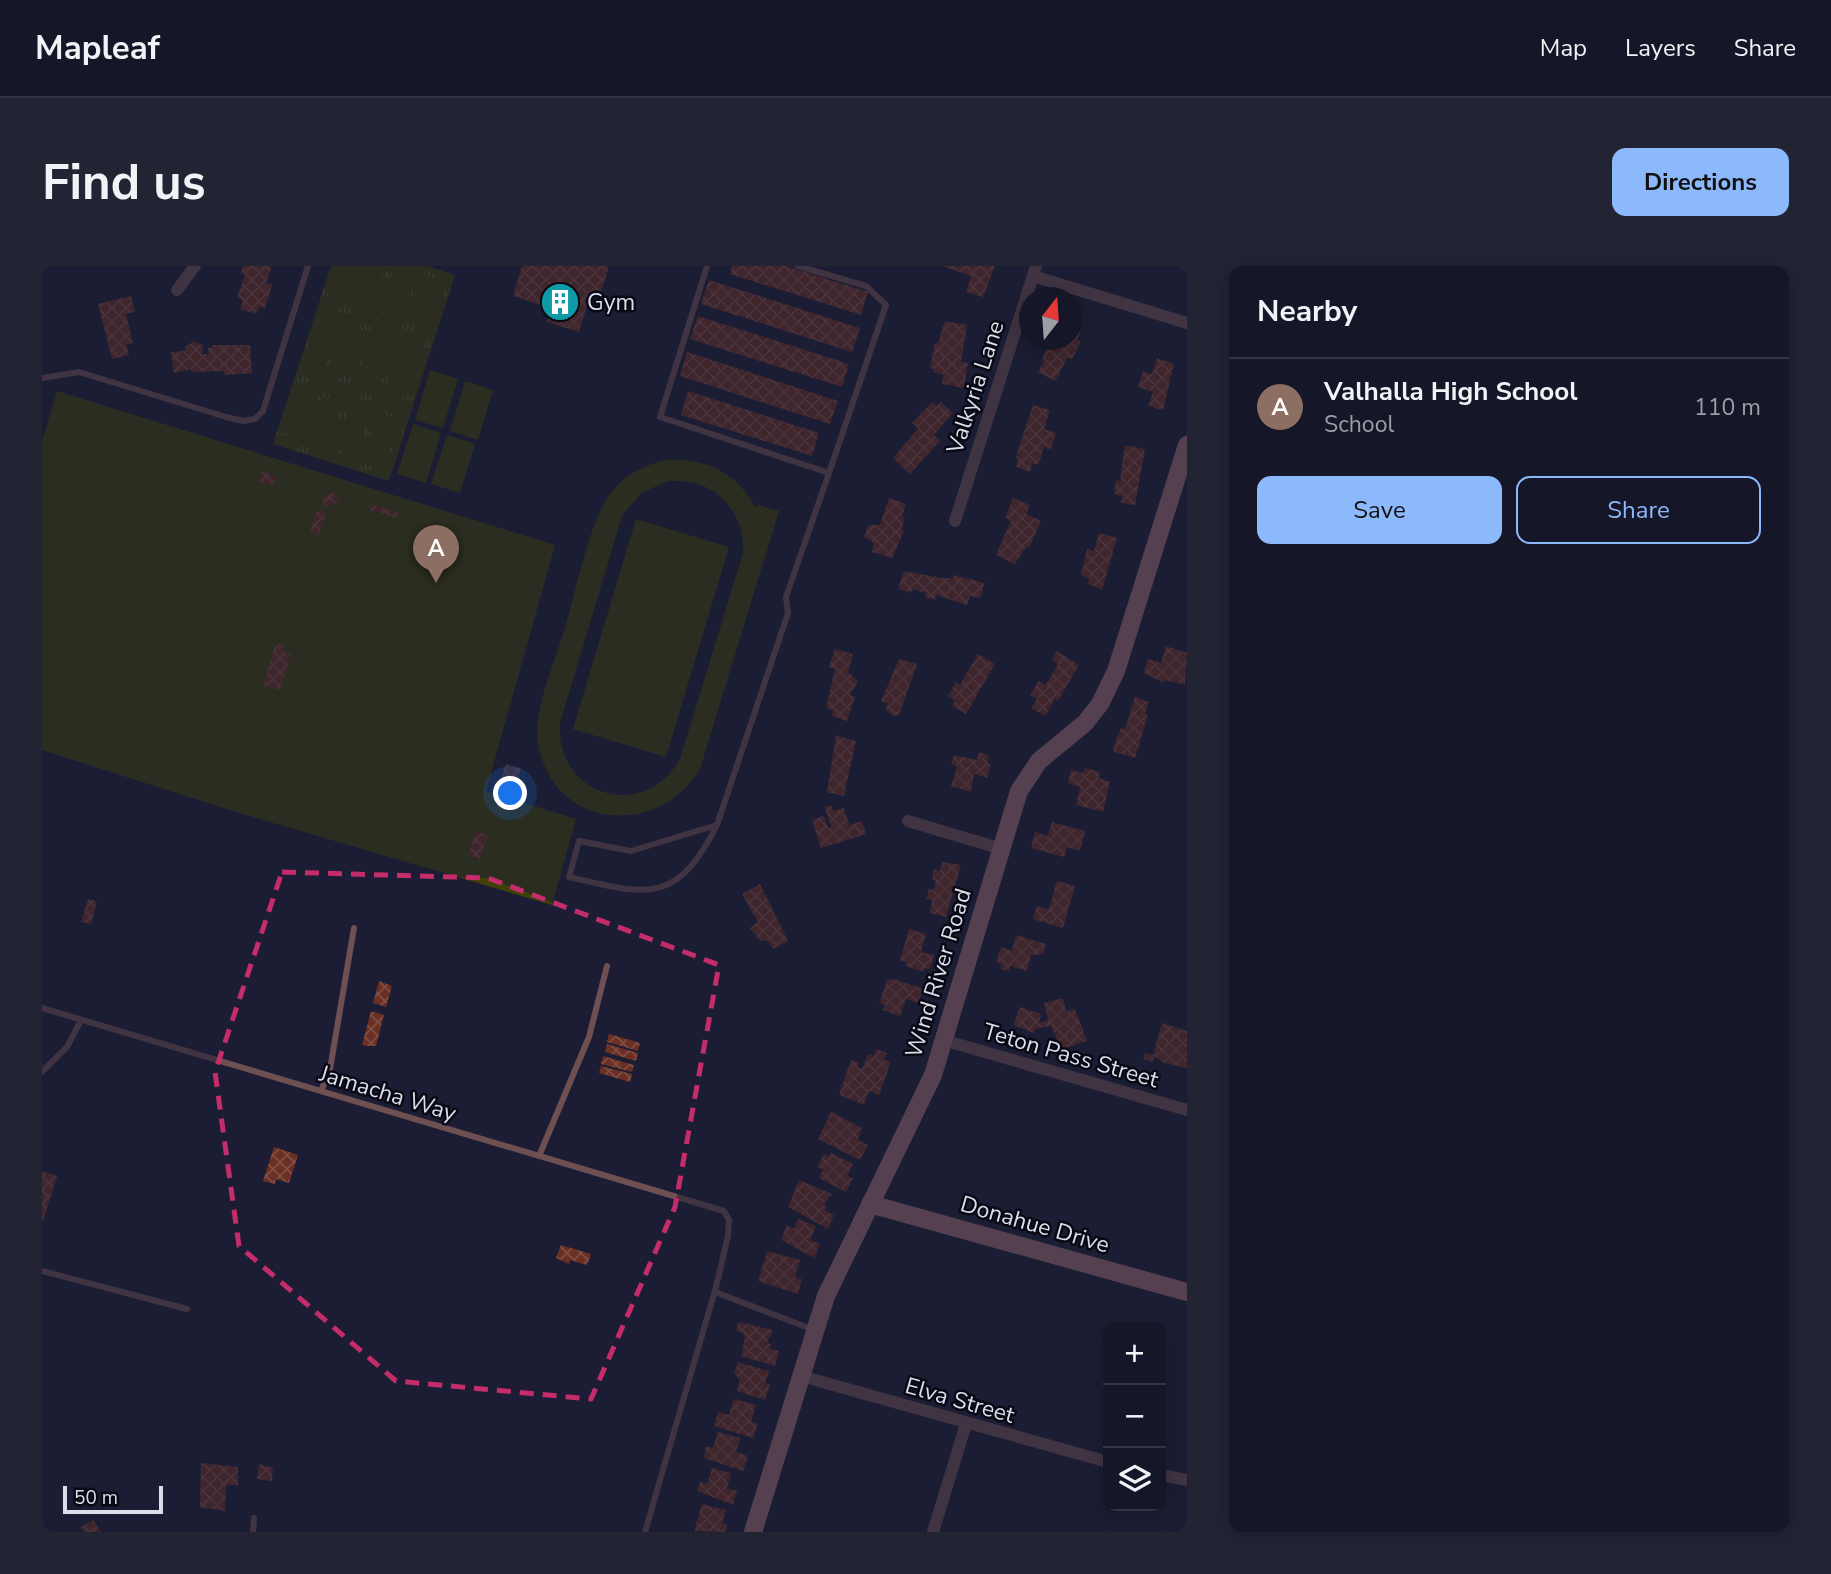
<!DOCTYPE html>
<html lang="en">
<head>
<meta charset="utf-8">
<style>
	:root { --surface:#151627; --page:#222333; --text:#f1f3f6; --muted:#9d9fa7; --line:#343544; --accent:#8cb9fc }
	body { margin:0; font-family:"Nunito Sans",sans-serif; background:var(--page); color:var(--text) }
	.controls { position:absolute; right:21px; bottom:21px; display:grid; overflow:hidden; border-radius:14px; box-shadow:0 4px 18px #0003 }
	.controls button { width:63px; height:63px; display:grid; place-items:center; padding:0; border:0; border-bottom:2px solid var(--line); background:var(--surface); color:var(--text); font:35px sans-serif }
	.compass { position:absolute; left:977px; top:21px; width:63px; height:63px; border-radius:50%; background:var(--surface); box-shadow:0 4px 18px #0003; rotate:17deg }
	.scale { position:absolute; left:21px; bottom:18px; width:100px; box-sizing:border-box; padding-left:7px; border:4px solid #dbdded; border-top:0; font-size:19px; line-height:24px; white-space:nowrap; color:#dbdded; -webkit-text-stroke:5px #080913; paint-order:stroke }
	.you { position:absolute; left:469px; top:528px; width:24px; height:24px; margin:-18px; border:5px solid #fff; border-radius:50%; background:#1a73e8; box-shadow:0 0 0 10px #1a73e833 }
	.badge { display:grid; place-items:center; width:46px; height:46px; border-radius:50%; background:var(--accent); color:#fff; font-size:23px; font-weight:700 }
	.pin { position:absolute; translate:-50% -58px; filter:drop-shadow(0 2px 4px #0008) }
	.pin::after { content:''; position:absolute; top:37px; width:24px; height:21px; background:inherit; clip-path:polygon(0 0,100% 0,50% 100%) }
	.list { margin:0; padding:0; list-style:none }
	h2 { display:flex; justify-content:space-between; align-items:center; height:91px; margin:0; padding:0 28px; font-size:30px }
	h2 small { font-size:23px; font-weight:400; color:var(--muted) }
	.list li { display:grid; grid-template-columns:46px 1fr auto; gap:21px; align-items:center; box-sizing:border-box; height:98px; padding:0 28px; border-top:2px solid var(--line) }
	.list b { display:block; font-size:26px; white-space:nowrap }
	.list p { margin:0; font-size:23px; white-space:nowrap; color:var(--muted) }
	.list em { font-size:23px; font-style:normal; color:var(--muted) }
	.actions { display:flex; gap:14px; padding:21px 28px }
	.actions a { flex:1; padding:16px 0; border:2px solid var(--accent); border-radius:14px; text-align:center; font-size:24px; color:var(--accent) }
	.actions .main { background:var(--accent); color:#111 }
	.icon { flex:none; width:38px; height:38px; fill:none; stroke:currentColor; stroke-width:2; stroke-linecap:round; stroke-linejoin:round }
	.map { position:relative; flex:none; width:1145px; height:1266px; overflow:hidden; border-radius:14px }
	header { display:flex; align-items:center; gap:42px; box-sizing:border-box; height:98px; padding:0 35px; background:var(--surface); border-bottom:2px solid var(--line) }
	header strong { font-size:33px }
	nav { display:flex; gap:38px; margin-inline-start:auto; font-size:24px }
	.intro { display:flex; align-items:center; justify-content:space-between; box-sizing:border-box; height:168px; padding:0 42px }
	h1 { margin:0; font-size:49px }
	.button { padding:18px 32px; border-radius:14px; background:var(--accent); color:#111; font-size:24px; font-weight:700 }
	main { display:flex; gap:42px; padding:0 42px }
	aside { flex:1; background:var(--surface); border-radius:14px; box-shadow:0 4px 18px #0003 }
	.map>svg:first-child { display:block }
</style>
</head>
<body>
<header>
<strong>Mapleaf</strong>
<nav><a>Map</a><a>Layers</a><a>Share</a></nav>
</header>
<div class="intro"><h1>Find us</h1><a class="button">Directions</a></div>
<main>
<div class="map">
<svg width="1145" height="1266" viewBox="0 0 1145 1266">
	<defs>
		<pattern id="grass-tufts" width="24" height="20" patternUnits="userSpaceOnUse" patternTransform="scale(1.75)"><rect width="24" height="20" fill="#3e4207"/><path d="M3 7l-1-3M5 7V3M7 7l1-3M15 17l-1-3M17 17v-4M19 17l1-3" fill="none" stroke="#595d2b"/></pattern>
		<pattern id="building-cross-hatch" width="8" height="8" patternUnits="userSpaceOnUse" patternTransform="scale(1.75)"><rect width="8" height="8" fill="#6b2f23"/><path d="M0 0l8 8M0 8l8-8" fill="none" stroke="#804d43"/></pattern>
	</defs>
	<rect width="100%" height="100%" fill="#1c1d34"/>
	<polygon fill="url(#grass-tufts)" points="289,0 385,0 413,9 347,215 231,178"/>
	<g fill="#3e4207" fill-rule="evenodd">
		<polygon points="292,0 315,0 305,34 284,27"/>
		<polygon points="322,0 344,0 331,42 311,36"/>
		<polygon points="352,0 373,5 359,51 339,45"/>
		<polygon points="380,9 400,15 387,60 366,54"/>
		<polygon points="275,51 296,57 282,103 262,97"/>
		<polygon points="302,60 322,66 309,111 288,105"/>
		<polygon points="330,68 351,74 337,120 317,114"/>
		<polygon points="357,77 377,83 363,129 343,123"/>
		<polygon points="388,104 416,113 401,162 373,154"/>
		<polygon points="423,115 451,124 436,174 408,165"/>
		<polygon points="253,121 273,127 259,172 239,166"/>
		<polygon points="15,125 513,279 444,525 534,553 510,639 191,545 0,484 0,175"/>
		<polygon points="280,130 300,136 287,181 266,175"/>
		<polygon points="308,138 328,144 315,189 294,183"/>
		<polygon points="335,146 356,152 342,198 322,192"/>
		<polygon points="371,158 399,167 384,217 355,208"/>
		<polygon points="405,169 433,178 418,227 389,218"/>
		<path d="M623,194C662,191 695,206 714,242L716,239L737,245L658,503C617,572 513,564 497,481C495,473 495,463 496,454C500,424 514,392 523,362C534,325 546,262 566,231C579,211 600,200 623,194ZM626,215C671,211 703,243 701,287L638,493C602,557 513,530 518,457L580,250L599,227Z"/>
		<polygon points="594,253 687,281 624,491 531,463"/>
	</g>
	<g fill="url(#building-cross-hatch)">
		<polygon points="201,0 228,0 229,3 224,17 230,19 223,42 217,41 214,48 198,43 201,34 195,32 203,8 199,7"/>
		<polygon points="480,0 567,0 558,30 549,27 537,66 505,56 509,42 471,30"/>
		<polygon points="690,0 744,0 826,26 819,49 688,8"/>
		<polygon points="900,0 953,0 941,31 924,26 929,10"/>
		<polygon points="667,14 818,62 810,86 659,38"/>
		<polygon points="89,30 93,46 84,48 91,77 84,79 87,89 70,93 56,38"/>
		<polygon points="656,50 807,98 800,121 648,73"/>
		<polygon points="903,55 925,59 919,96 926,97 922,122 900,118 901,108 892,107 892,103 888,102 893,77 896,77"/>
		<polygon points="1030,61 1039,66 1035,73 1039,76 1030,93 1026,91 1013,115 996,106 1002,95 1000,94 1008,74 1030,74"/>
		<polygon points="152,75 161,80 160,88 167,88 166,82 171,82 170,79 208,79 210,107 182,109 182,105 150,106 149,103 132,107 129,86 143,85 143,81"/>
		<polygon points="645,86 796,135 788,158 638,110"/>
		<polygon points="1115,92 1132,98 1121,144 1106,140 1111,126 1096,121 1101,105 1110,108"/>
		<polygon points="646,125 777,167 770,190 639,149"/>
		<polygon points="890,136 895,140 899,136 911,147 892,169 898,175 868,208 851,192 876,162 870,157"/>
		<polygon points="991,139 1008,144 1002,163 1014,167 1009,183 1002,181 996,199 990,197 988,206 974,201 976,193 974,192 975,189 979,191 975,187"/>
		<polygon points="1083,179 1103,183 1093,239 1079,237 1080,230 1072,228 1074,214 1078,215"/>
		<polygon points="219,206 234,210 231,219 216,215"/>
		<polygon points="292,226 297,235 283,242 279,232"/>
		<polygon points="847,232 864,238 860,250 863,251 859,264 862,265 850,292 830,286 832,277 822,271 826,259 838,259"/>
		<polygon points="971,232 988,239 984,248 999,255 987,282 984,281 973,298 954,289 969,254 963,252"/>
		<polygon points="330,239 357,247 356,252 328,244"/>
		<polygon points="275,243 284,246 277,269 268,266"/>
		<polygon points="1057,267 1075,272 1060,324 1046,318 1047,312 1039,309 1045,283 1052,285"/>
		<polygon points="862,305 900,312 911,312 912,309 943,317 938,332 928,330 925,339 894,329 893,334 883,331 884,327 871,323 870,327 856,323"/>
		<polygon points="234,377 242,380 240,385 249,388 238,424 221,419"/>
		<polygon points="1124,380 1145,387 1143,419 1123,414 1122,417 1102,407 1106,393 1119,397"/>
		<polygon points="793,383 811,388 806,406 816,415 808,429 813,431 805,455 790,450 791,444 784,442 793,403 787,401"/>
		<polygon points="1015,385 1037,399 1016,435 1013,432 1003,450 989,442 995,433 988,429 997,415 1004,419 1016,398 1010,394"/>
		<polygon points="936,388 953,398 924,448 910,440 913,434 906,430 914,416 918,419"/>
		<polygon points="857,393 875,398 857,449 852,450 844,444 846,437 839,435"/>
		<polygon points="1093,431 1107,436 1103,448 1106,449 1093,492 1072,486 1071,482 1079,462 1083,463"/>
		<polygon points="794,469 814,475 802,530 785,526"/>
		<polygon points="937,486 947,489 945,497 949,498 945,512 932,508 929,526 909,520 915,500 909,498 912,489 935,494"/>
		<polygon points="464,498 479,503 472,527 456,522"/>
		<polygon points="1043,502 1058,506 1057,512 1068,516 1061,546 1034,539 1038,521 1026,517 1029,504 1041,507"/>
		<polygon points="789,539 791,545 802,542 807,559 820,555 824,568 779,582 770,554 782,550 786,562 789,561 783,541"/>
		<polygon points="1010,556 1043,565 1038,585 1025,581 1022,591 989,582 993,566 1006,570"/>
		<polygon points="434,565 446,569 438,593 426,589"/>
		<polygon points="900,596 919,599 904,651 888,647 890,634 884,633 887,623 892,624 894,615 890,614 892,603 898,605"/>
		<polygon points="1015,615 1033,620 1021,662 991,653 995,640 1007,643"/>
		<polygon points="718,618 746,675 731,683 725,674 718,675 708,662 716,656 700,628"/>
		<polygon points="46,633 55,635 49,658 39,656"/>
		<polygon points="867,663 884,668 879,686 892,689 888,703 883,702 882,706 864,700 865,696 858,694"/>
		<polygon points="974,669 1004,678 1001,688 989,689 985,705 968,700 967,705 958,703 960,698 954,696 959,681 970,685"/>
		<polygon points="851,713 882,723 876,737 864,733 858,750 841,744 843,739 837,737 845,714"/>
		<polygon points="337,715 350,720 344,741 331,737"/>
		<polygon points="1021,732 1024,745 1033,743 1045,775 1019,783 1009,760 993,763 992,767 971,759 978,741 999,748 997,757 1006,754 1002,737"/>
		<polygon points="329,745 342,749 334,780 325,780 320,779"/>
		<polygon points="1120,757 1145,765 1145,802 1122,797 1112,790 1111,796 1101,793 1103,787 1111,789"/>
		<polygon points="567,768 598,777 596,785 565,776"/>
		<polygon points="565,778 596,787 594,795 563,786"/>
		<polygon points="834,783 845,787 842,794 849,796 837,829 827,825 822,839 797,829 809,794 817,797 816,801 820,803 826,788 832,790"/>
		<polygon points="561,790 592,799 590,806 559,798"/>
		<polygon points="559,800 590,808 588,816 557,807"/>
		<polygon points="789,846 820,862 816,874 826,879 818,894 776,873"/>
		<polygon points="232,881 256,889 247,917 234,913 233,918 221,915"/>
		<polygon points="789,887 811,898 805,910 811,912 804,926 777,912 781,904 775,901 782,888 787,891"/>
		<polygon points="0,905 15,910 1,955 0,954"/>
		<polygon points="757,914 790,928 781,939 785,941 783,944 792,949 786,963 746,941"/>
		<polygon points="756,953 774,960 768,974 778,978 772,992 739,974 745,959 752,963"/>
		<polygon points="519,979 549,988 545,999 528,994 527,998 514,992"/>
		<polygon points="725,985 758,994 753,1011 760,1013 756,1028 716,1015"/>
		<polygon points="696,1056 731,1064 725,1077 729,1078 727,1082 737,1085 733,1100 699,1090 703,1071 701,1067 694,1064"/>
		<polygon points="696,1096 727,1105 723,1117 728,1119 723,1134 695,1125 698,1114 692,1107"/>
		<polygon points="692,1133 714,1139 709,1155 716,1158 711,1172 672,1160 676,1146 687,1149"/>
		<polygon points="676,1166 698,1172 694,1186 706,1190 701,1205 662,1192 664,1181 671,1181"/>
		<polygon points="159,1197 196,1201 196,1219 184,1219 183,1245 158,1241"/>
		<polygon points="217,1198 231,1202 230,1215 215,1213"/>
		<polygon points="670,1202 689,1207 685,1222 695,1225 691,1239 655,1225 658,1216 664,1218 667,1213"/>
		<polygon points="660,1238 684,1244 680,1257 685,1259 683,1266 652,1265"/>
		<polygon points="51,1254 59,1266 42,1266 39,1261"/>
	</g>
	<g fill="none" stroke-linecap="round" stroke-linejoin="round">
		<g stroke="#6e5052" stroke-width="6">
			<polyline points="665,0 618,151 787,207 844,39 824,20 756,0"/>
			<polyline points="0,112 37,106 184,151 201,155 213,153 221,145 266,0"/>
			<path d="M675,559L589,585L537,575L527,611C605,629 634,640 675,559L746,347L744,331L787,207"/>
			<polyline points="0,742 682,945 687,954 686,970 674,1021 603,1266"/>
			<polyline points="0,806 25,781 39,754"/>
			<polyline points="279,825 288,803 312,662"/>
			<polyline points="497,890 547,771 565,700"/>
			<polyline points="0,1005 145,1043"/>
			<polyline points="673,1026 772,1064"/>
			<polyline points="211,1266 212,1252"/>
		</g>
		<g stroke="#6e5052" stroke-width="12">
			<polyline points="991,10 1145,57"/>
			<polyline points="135,24 153,0"/>
			<polyline points="913,255 994,0"/>
			<polyline points="866,555 960,583"/>
			<polyline points="901,774 1145,844"/>
			<polyline points="759,1110 1066,1196"/>
			<polyline points="1119,1209 1145,1214"/>
			<polyline points="891,1266 924,1158"/>
		</g>
		<g stroke="#9a6b6e" stroke-width="18">
			<polyline points="828,938 1145,1026"/>
			<polyline points="711,1266 784,1030 891,809 977,525 997,495 1043,457 1058,438 1074,405 1145,179"/>
		</g>
	</g>
	<path d="M0 0H1145V1266H0ZM240,606L446,612L677,699L633,941L549,1133L354,1115L197,980L173,806Z" fill="#1c1d34" fill-opacity=".55" fill-rule="evenodd"/>
	<path fill="none" stroke="#c42c6a" stroke-width="5" stroke-dasharray="14 9" stroke-linejoin="round" d="M240,606L446,612L677,699L633,941L549,1133L354,1115L197,980L173,806Z"/>
	<defs>
		<g id="building-disc" transform="scale(2.0125)"><circle r="9.5" fill="#0f9aa8" stroke="#080913"/><path d="M-4-6H4V6H1V3H-1V6H-4ZM-2.5-4.3h1.7v1.8h-1.7ZM.8-4.3h1.7v1.8H.8ZM-2.5-1h1.7V.8h-1.7ZM.8-1h1.7V.8H.8Z" fill="#fff"/></g>
	</defs>
	<g fill-rule="evenodd">
		<use href="#building-disc" x="518" y="36"/>
	</g>
	<g text-anchor="middle" stroke-width="5" stroke-linejoin="round" paint-order="stroke">
		<g font-size="23" fill="#dbdded" stroke="#080913" text-anchor="start">
			<text x="545" y="44">Gym</text>
		</g>
		<g font-size="23" fill="#dbdded" stroke="#080913">
			<text transform="translate(933 121) rotate(-72)" y="8">Valkyria Lane</text>
			<text transform="translate(896 707) rotate(-73)" y="8">Wind River Road</text>
			<text transform="translate(1029 789) rotate(16)" y="8">Teton Pass Street</text>
			<text transform="translate(346 827) rotate(17)" y="8">Jamacha Way</text>
			<text transform="translate(993 958) rotate(16)" y="8">Donahue Drive</text>
			<text transform="translate(918 1134) rotate(16)" y="8">Elva Street</text>
		</g>
	</g>
</svg>
<div class="controls">
<button>+</button>
<button>−</button>
<button><svg class="icon" aria-label="layers" viewBox="0 0 24 24"><path d="M12 4l9 5-9 5-9-5zM3 14l9 5 9-5"/></svg></button>
</div>
<svg class="compass" viewBox="-18 -18 36 36"><path d="M0-13l5 13h-10z" fill="#e53935"/><path d="M0 13l5-13h-10z" fill="#9d9fa7"/></svg>
<div class="scale">50 m</div>
<div class="you"></div>
<div class="pin badge" style="left:394px;top:317px;background:#8d6e63">A</div>
</div>
<aside>
<h2>Nearby<small></small></h2>
<ul class="list">
<li><span class="badge" style="background:#8d6e63">A</span><div><b>Valhalla High School</b><p>School</p></div><em>110 m</em></li>
</ul>
<div class="actions"><a class="main">Save</a><a>Share</a></div>
</aside>
</main>
</body>
</html>
